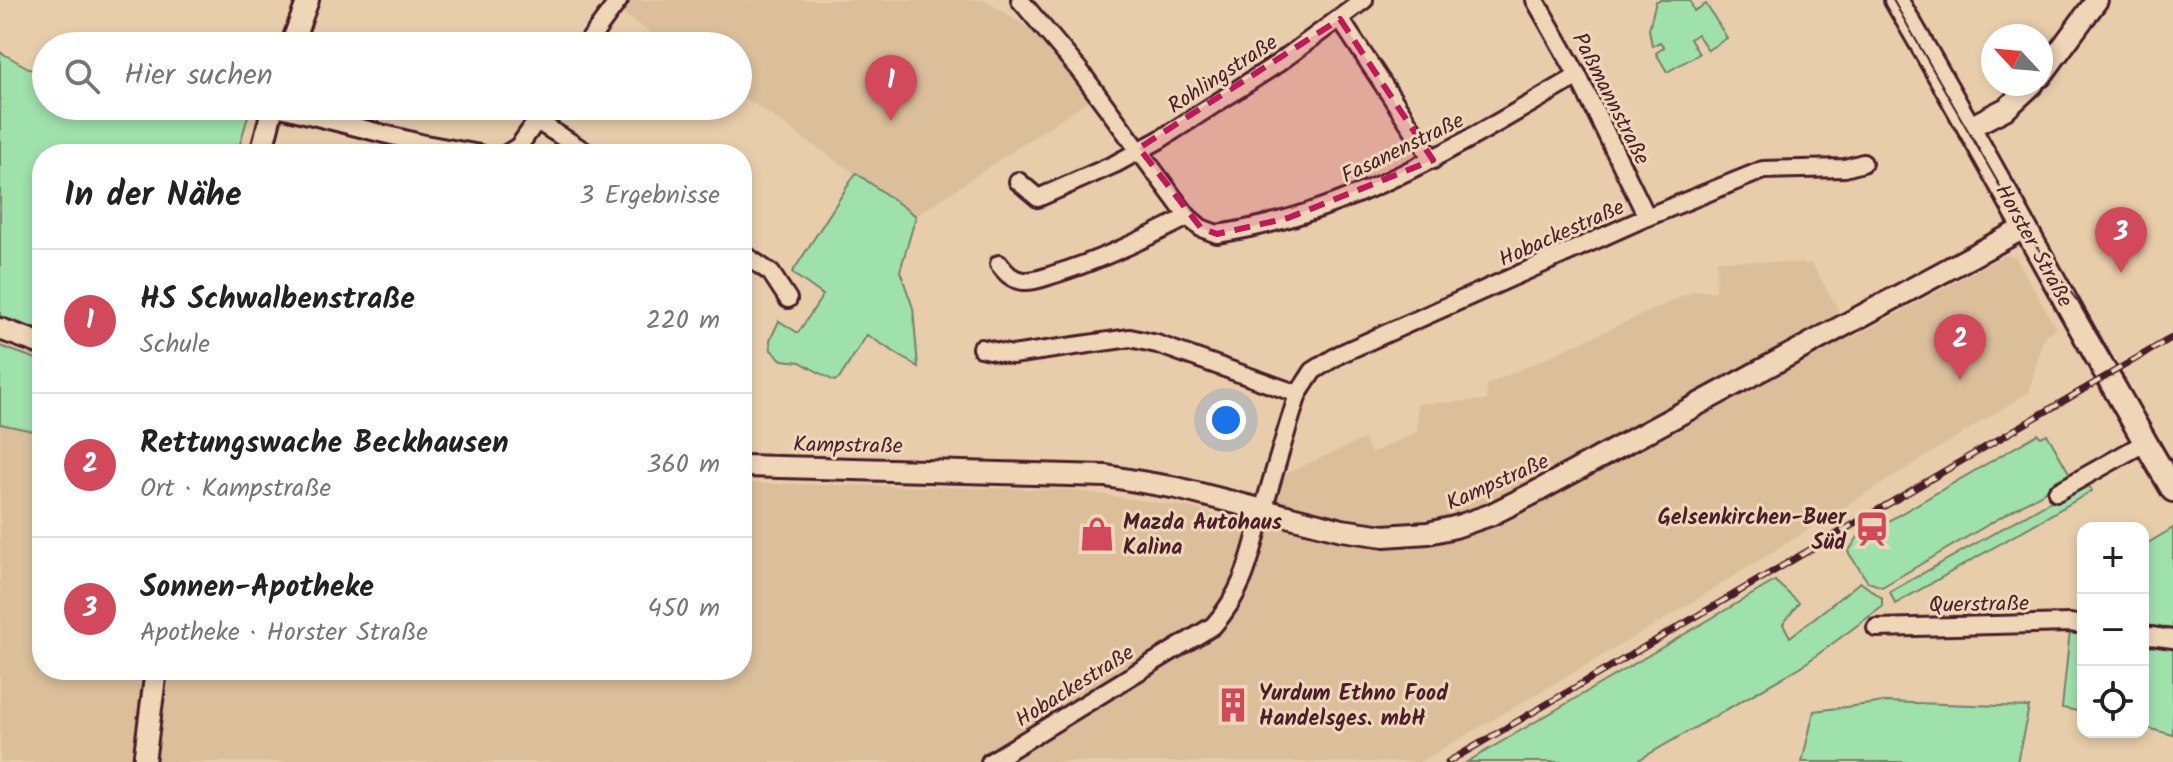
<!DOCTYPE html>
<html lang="de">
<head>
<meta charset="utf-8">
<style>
	:root { --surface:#fff; --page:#f2f2f2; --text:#222; --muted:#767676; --line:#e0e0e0; --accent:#d1495b }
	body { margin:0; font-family:Kalam,sans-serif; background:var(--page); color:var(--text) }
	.controls { position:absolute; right:24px; bottom:24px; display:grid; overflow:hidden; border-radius:16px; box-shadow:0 4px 12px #0003 }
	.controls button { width:72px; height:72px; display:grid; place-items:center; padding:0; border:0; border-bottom:2px solid var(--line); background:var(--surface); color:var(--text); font:40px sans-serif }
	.compass { position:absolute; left:1981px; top:24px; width:72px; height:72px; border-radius:50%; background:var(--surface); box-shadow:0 4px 12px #0003; rotate:296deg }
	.you { position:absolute; left:1226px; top:420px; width:28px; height:28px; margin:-20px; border:6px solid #fff; border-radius:50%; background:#1a73e8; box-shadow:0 0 0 12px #1a73e833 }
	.badge { display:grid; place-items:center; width:52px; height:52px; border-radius:50%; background:var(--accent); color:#fff; font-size:26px; font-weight:700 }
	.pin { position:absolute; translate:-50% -66px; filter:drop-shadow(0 2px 4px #0008) }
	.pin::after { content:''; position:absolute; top:42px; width:28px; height:24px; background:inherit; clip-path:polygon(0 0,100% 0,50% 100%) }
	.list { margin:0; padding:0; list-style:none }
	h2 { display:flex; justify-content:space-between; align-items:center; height:104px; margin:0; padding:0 32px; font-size:34px }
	h2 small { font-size:26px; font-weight:400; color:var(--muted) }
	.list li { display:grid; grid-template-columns:52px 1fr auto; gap:24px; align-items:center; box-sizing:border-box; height:144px; padding:0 32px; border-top:2px solid var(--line) }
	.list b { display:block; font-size:30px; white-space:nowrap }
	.list p { margin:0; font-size:26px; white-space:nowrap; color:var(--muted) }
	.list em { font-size:26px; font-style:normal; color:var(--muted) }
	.icon { flex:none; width:44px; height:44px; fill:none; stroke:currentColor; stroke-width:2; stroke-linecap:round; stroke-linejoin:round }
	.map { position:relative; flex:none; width:2173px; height:762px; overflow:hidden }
	.search { position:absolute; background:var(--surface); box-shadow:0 4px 12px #0003; left:32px; top:32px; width:720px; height:88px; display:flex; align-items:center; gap:20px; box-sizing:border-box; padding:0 28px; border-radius:44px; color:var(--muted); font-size:30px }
	.panel { position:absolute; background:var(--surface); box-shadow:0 4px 12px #0003; left:32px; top:144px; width:720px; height:536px; border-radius:32px }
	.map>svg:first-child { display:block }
</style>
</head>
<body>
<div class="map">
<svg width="2173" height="762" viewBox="0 0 2173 762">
	<rect width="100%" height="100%" fill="#e8cdaa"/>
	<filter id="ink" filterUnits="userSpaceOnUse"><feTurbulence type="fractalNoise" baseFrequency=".0125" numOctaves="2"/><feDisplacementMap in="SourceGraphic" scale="16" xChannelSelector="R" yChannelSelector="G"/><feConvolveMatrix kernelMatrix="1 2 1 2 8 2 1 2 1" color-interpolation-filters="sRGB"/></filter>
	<g filter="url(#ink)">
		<g fill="#dbbf9b">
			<polygon points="631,0 984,0 1031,29 1089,100 916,216 738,93 738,46 669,46 620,12"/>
			<polygon points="2005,255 2016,258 2056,328 2044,336 2042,342 2029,392 1665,619 1420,762 0,762 0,424 42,433 42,670 742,670 742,483 1071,490 1192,508 1234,521 1289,472 1364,439 1371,453 1417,432 1417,404 1487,400 1486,385 1694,291 1716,291 1717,260 1812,264 1854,337"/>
		</g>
		<g fill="#9fe1ab" stroke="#74806b" stroke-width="2">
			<polygon points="1660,0 1690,0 1694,11 1706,4 1727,38 1708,50 1697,34 1690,39 1699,54 1667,72 1656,53 1664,47 1660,42 1652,46 1649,29 1656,1"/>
			<polygon points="0,52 46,78 46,106 251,106 237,154 42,154 42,331 0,316"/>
			<polygon points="856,173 916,216 900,271 913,308 918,367 867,335 839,379 834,381 800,362 782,360 771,350 770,340 779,321 798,333 823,295 792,273"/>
			<polygon points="0,346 42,361 42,433 0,424"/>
			<polygon points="2038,434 2041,437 2047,434 2071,476 1882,587 1868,582 1848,552 1858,537 1859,538"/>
			<polygon points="2086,481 2092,491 1895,604 1890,592"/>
			<polygon points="2173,528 2173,631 2143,624 2143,546"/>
			<polygon points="1775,581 1799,603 1783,624 1790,637 1860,582 1882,598 1882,607 1802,666 1635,762 1467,762"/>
			<polygon points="2070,631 2083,633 2083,712 2062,708"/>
			<polygon points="2143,643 2173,647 2173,735 2143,727"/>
			<polygon points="1886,702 2029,707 2017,762 1802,762 1814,711"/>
		</g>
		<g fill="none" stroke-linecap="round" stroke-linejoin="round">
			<g stroke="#4a1f2b" stroke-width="22">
				<g id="minor">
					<path d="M1020,0L1080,71L1188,217L1201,228L1217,234C1350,215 1464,142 1578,76"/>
					<polyline points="1535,0 1578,76 1647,217"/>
					<polyline points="1340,19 1433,160"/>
					<polyline points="585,46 619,0"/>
					<polyline points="273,106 420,143 480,154"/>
					<polyline points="537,121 589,154"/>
					<polyline points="506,154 519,146 547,106"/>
					<polyline points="1018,181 1038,198 1115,164 1159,140 1277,64 1364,0"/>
					<polyline points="742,253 771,273 788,299"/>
					<path d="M999,264C1006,273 1012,280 1024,281C1034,282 1045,277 1055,274C1101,260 1144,239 1188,217"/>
					<polyline points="981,348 1012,355 1130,338 1157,344 1298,394"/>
					<polyline points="2057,492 2146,442"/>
					<polyline points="1876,628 2070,623 2083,625"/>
					<polyline points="2143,635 2173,639"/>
					<path d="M990,762L1213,626C1246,589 1251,553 1264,507C1275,469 1286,432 1298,394L1313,371L1340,354L1647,217L1763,170L1845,168L1863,163"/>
				</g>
			</g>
			<g stroke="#4a1f2b" stroke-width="26">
				<g id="tertiary">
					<polyline points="291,46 308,0"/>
					<polyline points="2041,76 2097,0"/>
					<polyline points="1970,127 2007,108 2033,84"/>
					<polyline points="261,154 273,106"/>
					<polyline points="0,329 42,344"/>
					<polyline points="742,466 1106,476 1177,488 1342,530 1384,536 1428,533 1455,527 1490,515 1534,493 2024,228"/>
					<polyline points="144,762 156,670"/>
				</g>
			</g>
			<g stroke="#4a1f2b" stroke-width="28">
				<path id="secondary" d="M1896,0C1991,162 2078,328 2173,490"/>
			</g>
			<use href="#minor" stroke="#efd6b7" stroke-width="16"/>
			<use href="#tertiary" stroke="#efd6b7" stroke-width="20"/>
			<use href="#secondary" stroke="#efd6b7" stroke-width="22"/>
			<polyline stroke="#4a1f2b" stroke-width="2" points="1893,0 2028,235 2078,302 2173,464"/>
			<g stroke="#4a1f2b" stroke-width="7">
				<polyline id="rail" points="1448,762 2173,337"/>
			</g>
			<use href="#rail" stroke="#efd6b7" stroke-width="4" stroke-dasharray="12" stroke-linecap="butt"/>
		</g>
	</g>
	<path fill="#c2185b" fill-opacity="0.2" stroke="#c2185b" stroke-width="6" stroke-dasharray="16 10" stroke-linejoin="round" d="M1340,19L1433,160L1288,218L1217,234L1201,228L1139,148Z"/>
	<defs>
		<g id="station-bare" transform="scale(2.76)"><path d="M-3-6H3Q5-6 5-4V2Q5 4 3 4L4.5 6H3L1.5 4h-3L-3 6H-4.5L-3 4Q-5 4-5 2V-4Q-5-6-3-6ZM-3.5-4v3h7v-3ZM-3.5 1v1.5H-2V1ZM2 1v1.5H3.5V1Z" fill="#d1495b" stroke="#efd6b7" stroke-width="2.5" paint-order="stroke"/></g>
		<g id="shop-bare" transform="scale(2.76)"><path d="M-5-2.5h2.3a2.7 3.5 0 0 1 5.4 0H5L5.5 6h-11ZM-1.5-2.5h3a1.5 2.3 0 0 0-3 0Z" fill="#d1495b" stroke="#efd6b7" stroke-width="2.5" paint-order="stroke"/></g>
		<g id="building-bare" transform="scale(2.76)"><path d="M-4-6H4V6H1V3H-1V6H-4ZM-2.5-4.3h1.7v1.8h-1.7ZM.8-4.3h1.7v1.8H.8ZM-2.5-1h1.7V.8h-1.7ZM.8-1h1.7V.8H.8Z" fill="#d1495b" stroke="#efd6b7" stroke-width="2.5" paint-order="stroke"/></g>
	</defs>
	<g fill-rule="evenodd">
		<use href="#station-bare" x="1872" y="529"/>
		<use href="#shop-bare" x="1097" y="534"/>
		<use href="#building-bare" x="1233" y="705"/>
	</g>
	<g text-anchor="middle" stroke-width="6" stroke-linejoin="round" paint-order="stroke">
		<g font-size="22" fill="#4a1f2b" stroke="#efd6b7">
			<text transform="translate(1222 73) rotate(-33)" y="8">Rohlingstraße</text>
			<text transform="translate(1612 98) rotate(63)" y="8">Paßmannstraße</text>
			<text transform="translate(1402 147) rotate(-26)" y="8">Fasanenstraße</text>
			<text transform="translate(1561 232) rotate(-24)" y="8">Hobackestraße</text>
			<text transform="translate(2035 245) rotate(61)" y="8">Horster Straße</text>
			<text transform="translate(848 444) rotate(1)" y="8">Kampstraße</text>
			<text transform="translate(1497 481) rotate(-24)" y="8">Kampstraße</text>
			<text transform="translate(1979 603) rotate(-1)" y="8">Querstraße</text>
			<text transform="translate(1074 685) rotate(-32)" y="8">Hobackestraße</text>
		</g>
		<g font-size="22" font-weight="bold" fill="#4a1f2b" stroke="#efd6b7" text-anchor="start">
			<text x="1846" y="524" text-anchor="end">Gelsenkirchen-Buer<tspan x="1846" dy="25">Süd</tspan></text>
			<text x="1123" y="529">Mazda Autohaus<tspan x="1123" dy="25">Kalina</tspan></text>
			<text x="1259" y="700">Yurdum Ethno Food<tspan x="1259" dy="25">Handelsges. mbH</tspan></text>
		</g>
	</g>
</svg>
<div class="controls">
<button>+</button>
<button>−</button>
<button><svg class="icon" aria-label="locate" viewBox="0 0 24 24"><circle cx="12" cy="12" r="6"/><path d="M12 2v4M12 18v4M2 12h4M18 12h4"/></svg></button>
</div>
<svg class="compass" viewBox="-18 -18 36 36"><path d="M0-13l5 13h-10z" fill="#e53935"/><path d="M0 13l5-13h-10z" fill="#767676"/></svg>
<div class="you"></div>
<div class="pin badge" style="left:891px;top:121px">1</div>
<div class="pin badge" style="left:1960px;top:380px">2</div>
<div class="pin badge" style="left:2121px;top:273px">3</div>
<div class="search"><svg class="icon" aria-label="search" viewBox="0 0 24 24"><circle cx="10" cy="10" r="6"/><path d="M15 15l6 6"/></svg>Hier suchen</div>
<section class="panel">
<h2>In der Nähe<small>3 Ergebnisse</small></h2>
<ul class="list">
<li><span class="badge">1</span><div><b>HS Schwalbenstraße</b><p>Schule</p></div><em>220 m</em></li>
<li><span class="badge">2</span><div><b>Rettungswache Beckhausen</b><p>Ort · Kampstraße</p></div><em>360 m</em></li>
<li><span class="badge">3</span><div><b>Sonnen-Apotheke</b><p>Apotheke · Horster Straße</p></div><em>450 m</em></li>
</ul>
</section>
</div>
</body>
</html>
